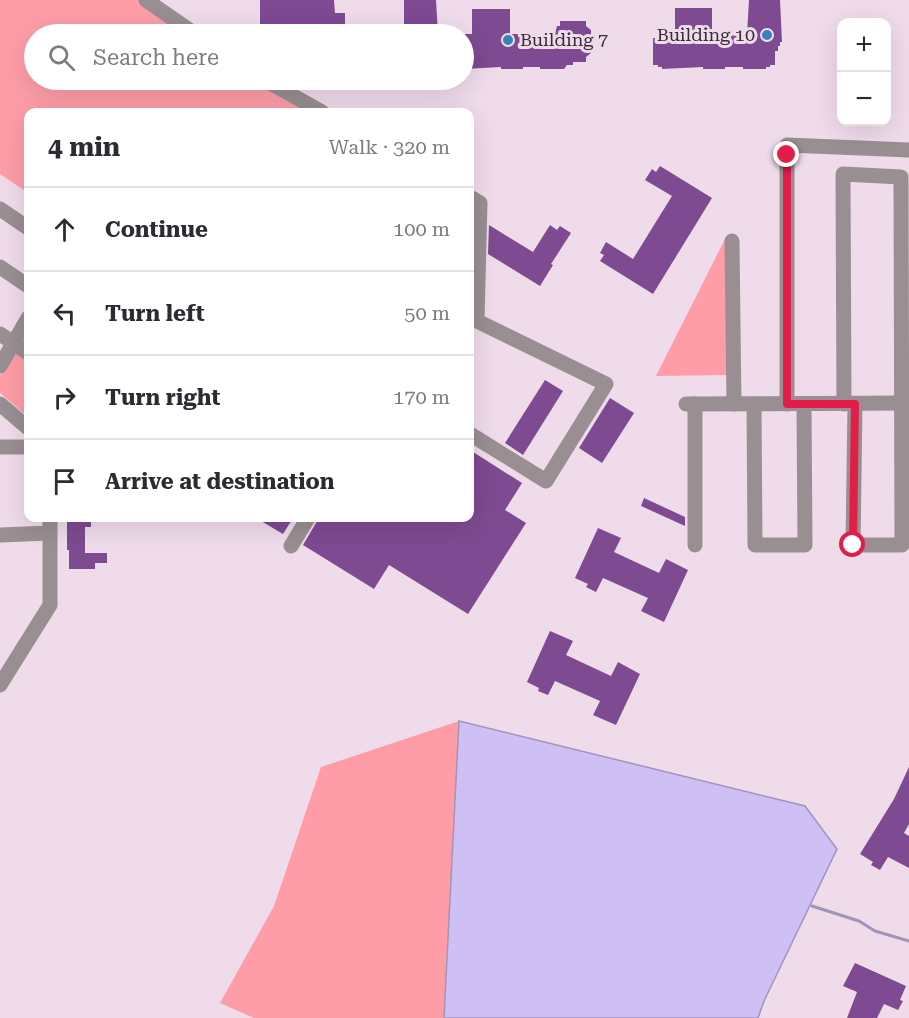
<!DOCTYPE html>
<html lang="en">
<head>
<meta charset="utf-8">
<style>
	:root { --surface:#fff; --page:#f2f2f3; --text:#2b2b33; --muted:#7c7c81; --line:#e1e1e2 }
	body { margin:0; font-family:"Roboto Serif",serif; background:var(--page); color:var(--text) }
	.controls { position:absolute; right:18px; top:18px; display:grid; overflow:hidden; border-radius:12px; box-shadow:0 6px 24px #0002 }
	.controls button { width:54px; height:54px; display:grid; place-items:center; padding:0; border:0; border-bottom:2px solid var(--line); background:var(--surface); color:var(--text); font:30px sans-serif }
	.stop { position:absolute; width:18px; height:18px; margin:-14px; border:4px solid #e11d48; border-radius:50%; background:#fff }
	.stop.end { background:#e11d48; border-color:#fff; box-shadow:0 2px 6px #0008 }
	.list { margin:0; padding:0; list-style:none }
	h2 { display:flex; justify-content:space-between; align-items:center; height:78px; margin:0; padding:0 24px; font-size:26px }
	h2 small { font-size:20px; font-weight:400; color:var(--muted) }
	.list li { display:grid; grid-template-columns:39px 1fr auto; gap:18px; align-items:center; box-sizing:border-box; height:84px; padding:0 24px; border-top:2px solid var(--line) }
	.list b { display:block; font-size:22px; white-space:nowrap }
	.list em { font-size:20px; font-style:normal; color:var(--muted) }
	.icon { flex:none; width:33px; height:33px; fill:none; stroke:currentColor; stroke-width:2; stroke-linecap:round; stroke-linejoin:round }
	.map { position:relative; flex:none; width:909px; height:1018px; overflow:hidden }
	.search { position:absolute; background:var(--surface); box-shadow:0 6px 24px #0002; left:24px; top:24px; width:450px; height:66px; display:flex; align-items:center; gap:15px; box-sizing:border-box; padding:0 21px; border-radius:33px; color:var(--muted); font-size:22px }
	.panel { position:absolute; background:var(--surface); box-shadow:0 6px 24px #0002; left:24px; top:108px; width:450px; height:414px; border-radius:12px }
	.map>svg:first-child { display:block }
</style>
</head>
<body>
<div class="map">
<svg width="909" height="1018" viewBox="0 0 909 1018">
	<rect width="100%" height="100%" fill="#f0dbeb"/>
	<g fill="#fe9da8">
		<polygon points="0,0 141,0 192,34 34,34 34,80 259,80 307,112 28,112 28,193 0,174"/>
		<polygon points="726,237 728,375 656,376"/>
		<polygon points="15,352 28,361 28,417 0,393 0,375"/>
		<polygon points="459,721 444,1018 254,1018 220,1003 274,906 321,767"/>
	</g>
	<polygon fill="#cec0f5" stroke="#a094bb" stroke-width="1.5" points="459,721 805,806 837,849 764,1001 758,1018 444,1018"/>
	<g fill="none" stroke-linecap="round" stroke-linejoin="round">
		<polyline stroke="#a094bb" stroke-width="3" points="812,906 859,921 875,931 909,941"/>
	</g>
	<g fill="#7e4a92">
		<polygon points="260,0 334,0 335,13 345,13 345,34 260,34"/>
		<polygon points="404,0 436,0 438,34 404,34"/>
		<polygon points="749,0 780,0 782,42 780,42 780,46 778,46 778,51 775,51 775,65 770,65 770,67 766,67 766,69 743,69 743,67 725,67 725,69 703,69 703,67 662,69 662,67 658,67 658,65 653,65 653,38 658,38 658,36 662,36 662,34 675,34 675,8 712,8 712,34 743,36 743,34 747,34"/>
		<polygon points="472,9 510,9 510,34 522,34 522,36 555,34 557,26 560,26 560,21 586,21 586,26 591,30 591,53 586,57 586,62 573,62 573,65 567,65 564,69 540,69 540,67 523,67 523,69 501,69 501,67 464,69 464,34 472,34"/>
		<polygon points="660,166 712,198 653,294 600,261 604,255 600,253 606,242 633,259 672,196 645,180 652,169 656,172"/>
		<polygon points="489,225 533,252 550,225 557,230 560,226 571,233 551,264 553,265 540,286 488,254"/>
		<polygon points="545,380 563,391 523,455 505,443"/>
		<polygon points="610,398 634,413 602,463 579,448"/>
		<polygon points="470,450 522,483 505,510 526,523 468,614 389,565 374,589 303,545 319,518 470,518"/>
		<polygon points="644,498 685,517 685,526 641,506"/>
		<polygon points="67,518 91,518 91,527 85,527 85,553 107,553 107,563 95,563 95,569 69,569 69,550 67,550"/>
		<polygon points="256,518 293,518 283,534"/>
		<polygon points="598,528 621,538 614,552 659,573 666,559 688,570 664,622 641,611 648,598 603,578 596,592 586,587 588,584 575,578"/>
		<polygon points="550,631 573,641 566,655 611,676 618,662 640,674 616,725 593,715 600,701 555,681 548,695 538,691 539,688 527,682"/>
		<polygon points="909,767 909,824 904,833 909,836 909,868 888,857 880,870 871,865 873,862 860,854 894,799"/>
		<polygon points="855,963 906,986 900,1000 903,1001 898,1010 884,1004 877,1018 847,1018 857,992 843,986"/>
	</g>
	<g fill="none" stroke-linecap="round" stroke-linejoin="round">
		<g stroke="#998f93" stroke-width="15">
			<polyline points="146,0 195,34"/>
			<polyline points="265,80 322,112"/>
			<polyline points="470,197 480,203 477,321 606,384 546,481 470,434"/>
			<polyline points="0,209 28,228"/>
			<polyline points="732,241 734,404"/>
			<polyline points="0,267 28,286"/>
			<polyline points="0,334 28,353"/>
			<polyline points="0,366 28,318"/>
			<polyline points="0,404 28,428"/>
			<polyline points="686,404 909,403"/>
			<polyline points="695,404 695,545"/>
			<polyline points="754,404 755,545 805,545 804,404"/>
			<polyline points="787,404 787,145 909,150"/>
			<polyline points="844,404 843,174 901,177 902,545 853,545 855,404"/>
			<polyline points="0,447 28,447"/>
			<polyline points="0,535 50,533"/>
			<polyline points="291,546 308,518"/>
			<polyline points="0,685 50,605 50,518"/>
		</g>
	</g>
	<g fill="none" stroke-linecap="round" stroke-linejoin="round">
		<polyline stroke="#e11d48" stroke-width="8" points="787,155 787,404 855,404 853,545"/>
	</g>
	<g fill="#3684b6" stroke="#f0dbeb" stroke-width="2">
		<circle cx="767" cy="35" r="6"/>
		<circle cx="508" cy="40" r="6"/>
	</g>
	<g text-anchor="middle" stroke-width="6" stroke-linejoin="round" paint-order="stroke">
		<g font-size="18" fill="#352e34" stroke="#f0dbeb" text-anchor="end">
			<text x="755" y="41">Building 10</text>
			<text x="520" y="46" text-anchor="start">Building 7</text>
		</g>
	</g>
</svg>
<div class="controls">
<button>+</button>
<button>−</button>
</div>
<div class="stop" style="left:853px;top:545px"></div>
<div class="stop end" style="left:787px;top:155px"></div>
<div class="search"><svg class="icon" aria-label="search" viewBox="0 0 24 24"><circle cx="10" cy="10" r="6"/><path d="M15 15l6 6"/></svg>Search here</div>
<section class="panel">
<h2>4 min<small>Walk · 320 m</small></h2>
<ul class="list">
<li><svg class="icon" aria-label="ahead" viewBox="0 0 24 24"><path d="M12 20V5M6 11l6-6 6 6"/></svg><div><b>Continue</b></div><em>100 m</em></li>
<li><svg class="icon" aria-label="left" viewBox="0 0 24 24"><path d="M17 20v-9H6M10 6l-5 5 5 5"/></svg><div><b>Turn left</b></div><em>50 m</em></li>
<li><svg class="icon" aria-label="right" viewBox="0 0 24 24"><path d="M7 20v-9h11M14 6l5 5-5 5"/></svg><div><b>Turn right</b></div><em>170 m</em></li>
<li><svg class="icon" aria-label="arrive" viewBox="0 0 24 24"><path d="M6 21V4h12l-3 4 3 4H6"/></svg><div><b>Arrive at destination</b></div></li>
</ul>
</section>
</div>
</body>
</html>
